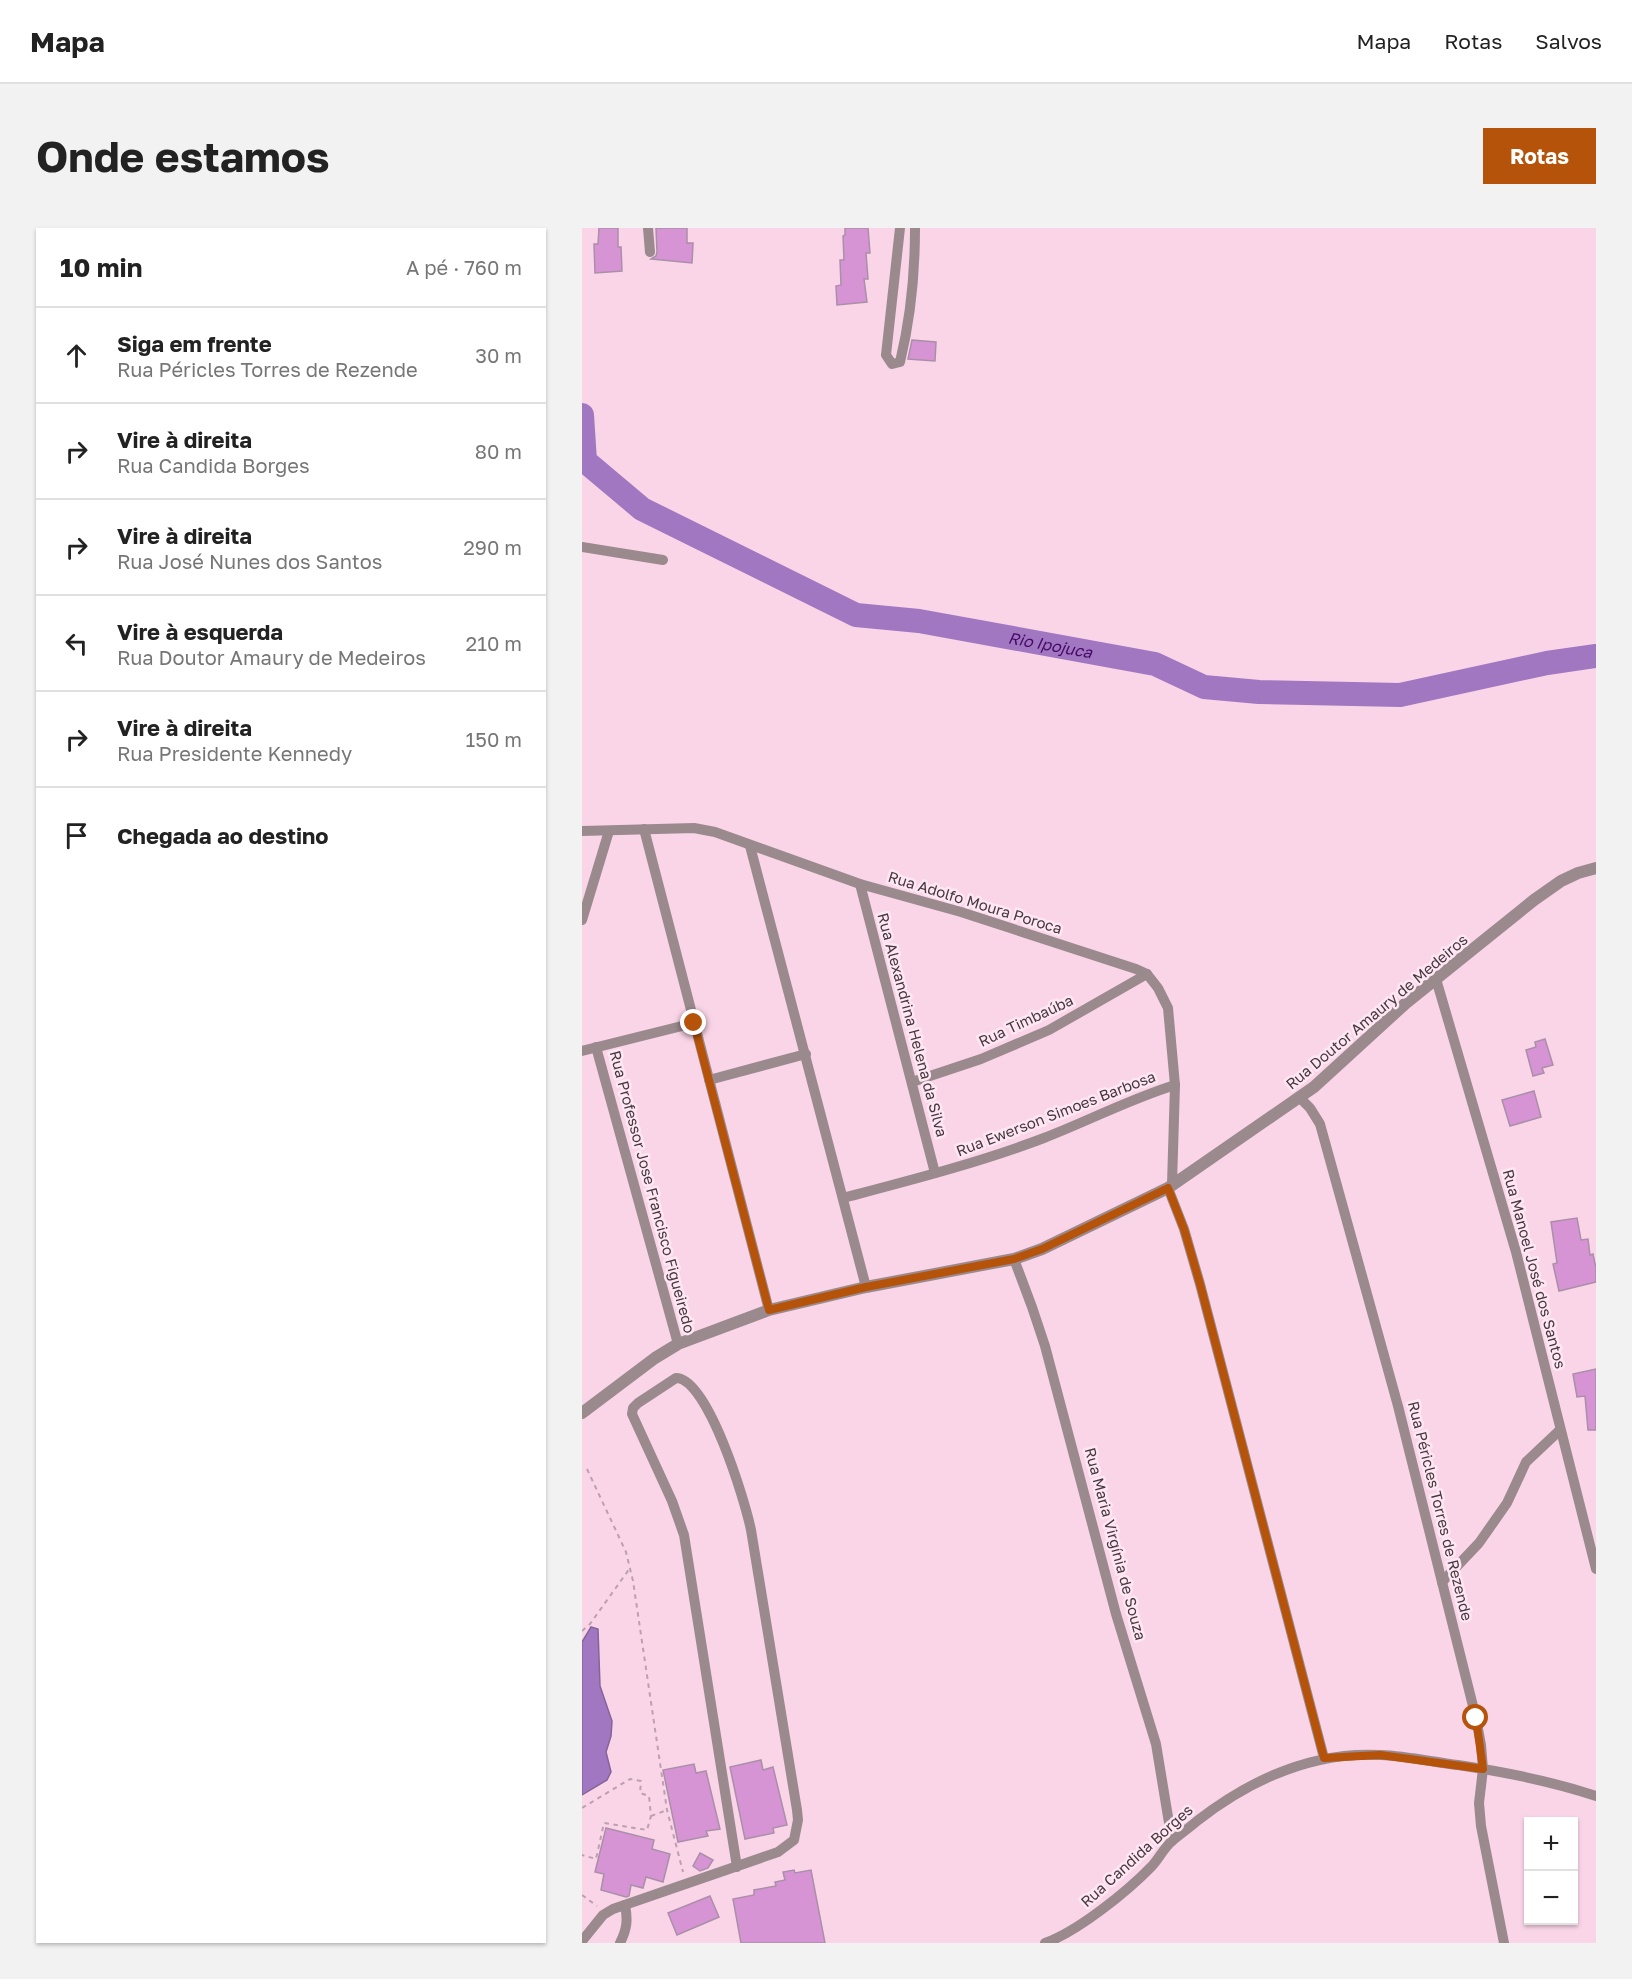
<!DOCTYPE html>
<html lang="pt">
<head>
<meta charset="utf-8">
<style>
	:root { --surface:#fff; --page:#f2f2f2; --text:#222; --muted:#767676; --line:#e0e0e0; --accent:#b45309 }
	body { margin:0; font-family:"Golos Text",sans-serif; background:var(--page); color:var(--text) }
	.controls { position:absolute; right:18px; bottom:18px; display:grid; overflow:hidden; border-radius:0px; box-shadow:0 2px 4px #0004 }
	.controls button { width:54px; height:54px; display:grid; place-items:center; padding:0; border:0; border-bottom:2px solid var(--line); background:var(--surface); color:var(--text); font:30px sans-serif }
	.stop { position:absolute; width:18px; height:18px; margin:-14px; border:4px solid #b45309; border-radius:50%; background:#fff }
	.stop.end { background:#b45309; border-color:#fff; box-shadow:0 2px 6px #0008 }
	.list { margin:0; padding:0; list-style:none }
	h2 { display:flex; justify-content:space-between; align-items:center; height:78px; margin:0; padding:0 24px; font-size:26px }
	h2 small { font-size:20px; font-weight:400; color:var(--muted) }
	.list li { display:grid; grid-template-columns:39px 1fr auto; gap:18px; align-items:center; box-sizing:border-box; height:96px; padding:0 24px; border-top:2px solid var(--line) }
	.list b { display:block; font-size:22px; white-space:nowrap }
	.list p { margin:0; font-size:20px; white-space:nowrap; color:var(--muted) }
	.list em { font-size:20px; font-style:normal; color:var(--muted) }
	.icon { flex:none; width:33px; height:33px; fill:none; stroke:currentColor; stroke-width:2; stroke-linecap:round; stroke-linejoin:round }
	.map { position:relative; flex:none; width:1014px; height:1715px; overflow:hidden; border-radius:0px }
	header { display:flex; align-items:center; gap:36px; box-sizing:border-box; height:84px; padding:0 30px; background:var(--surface); border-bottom:2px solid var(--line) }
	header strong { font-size:28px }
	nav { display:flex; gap:33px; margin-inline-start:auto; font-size:21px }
	.intro { display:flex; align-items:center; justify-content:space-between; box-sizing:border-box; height:144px; padding:0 36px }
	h1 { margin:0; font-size:42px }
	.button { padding:15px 27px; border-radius:0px; background:var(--accent); color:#fff; font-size:21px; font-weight:700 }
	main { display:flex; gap:36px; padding:0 36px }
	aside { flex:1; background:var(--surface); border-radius:0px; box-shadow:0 2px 4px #0004 }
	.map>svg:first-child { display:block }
</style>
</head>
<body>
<header>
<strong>Mapa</strong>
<nav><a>Mapa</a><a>Rotas</a><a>Salvos</a></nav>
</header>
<div class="intro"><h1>Onde estamos</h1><a class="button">Rotas</a></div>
<main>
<aside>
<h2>10 min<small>A pé · 760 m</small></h2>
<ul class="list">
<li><svg class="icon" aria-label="ahead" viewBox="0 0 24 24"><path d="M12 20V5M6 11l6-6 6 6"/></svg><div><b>Siga em frente</b><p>Rua Péricles Torres de Rezende</p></div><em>30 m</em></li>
<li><svg class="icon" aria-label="right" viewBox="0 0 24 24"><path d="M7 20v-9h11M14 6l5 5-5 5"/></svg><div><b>Vire à direita</b><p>Rua Candida Borges</p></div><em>80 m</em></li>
<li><svg class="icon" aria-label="right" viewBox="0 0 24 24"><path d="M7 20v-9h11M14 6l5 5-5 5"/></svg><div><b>Vire à direita</b><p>Rua José Nunes dos Santos</p></div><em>290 m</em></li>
<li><svg class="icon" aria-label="left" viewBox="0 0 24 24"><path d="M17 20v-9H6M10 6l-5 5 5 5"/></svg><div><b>Vire à esquerda</b><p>Rua Doutor Amaury de Medeiros</p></div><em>210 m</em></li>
<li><svg class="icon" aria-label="right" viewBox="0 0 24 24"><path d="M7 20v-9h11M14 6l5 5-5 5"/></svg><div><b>Vire à direita</b><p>Rua Presidente Kennedy</p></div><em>150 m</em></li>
<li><svg class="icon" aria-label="arrive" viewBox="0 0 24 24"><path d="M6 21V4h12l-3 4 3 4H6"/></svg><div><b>Chegada ao destino</b></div></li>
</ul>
</aside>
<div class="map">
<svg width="1014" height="1715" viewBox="0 0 1014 1715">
	<rect width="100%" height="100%" fill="#fad5e8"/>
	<polygon fill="#a177c1" stroke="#86649a" stroke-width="1.5" points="9,1399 16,1401 18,1458 30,1493 29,1508 24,1524 29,1544 25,1552 0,1567 0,1414"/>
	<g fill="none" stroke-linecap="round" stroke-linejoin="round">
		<path stroke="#a177c1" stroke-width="24" id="s1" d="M0,187L3,233L60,281L274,387L337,393L573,436L622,459L677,464L818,467L965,435L1014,428"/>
	</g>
	<g fill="#d794d5" stroke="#a98fa8" stroke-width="1.5">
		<polygon points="17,0 36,0 36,19 39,19 40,43 13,45 12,16 16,16"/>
		<polygon points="74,0 105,0 105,15 111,15 110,35 69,31 74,28 75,24"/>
		<polygon points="263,0 286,0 288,25 284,25 286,51 282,51 285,74 255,77 254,58 259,57 258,32 262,32 261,8 263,7"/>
		<polygon points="330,112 354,114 353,133 326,131"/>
		<polygon points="963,811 971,837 960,840 962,845 951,848 944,822 954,819 953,814"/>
		<polygon points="952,863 959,889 928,898 920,872"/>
		<polygon points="995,990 999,1012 1006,1011 1008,1027 1011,1026 1014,1040 1014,1054 977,1063 971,1036 975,1035 969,994"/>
		<polygon points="1014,1141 1014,1202 1006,1202 1003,1168 995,1169 991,1146"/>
		<polygon points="179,1532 181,1542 191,1539 205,1597 191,1600 192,1605 163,1611 148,1539"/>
		<polygon points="112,1536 114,1545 124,1543 138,1601 124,1603 126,1608 96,1614 81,1542"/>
		<polygon points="24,1600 72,1612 70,1621 88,1626 81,1654 64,1649 61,1660 49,1657 47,1668 44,1669 19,1662 22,1646 13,1644"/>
		<polygon points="118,1625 131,1632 126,1640 118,1643 111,1638"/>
		<polygon points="212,1642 213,1645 229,1642 243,1715 159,1715 151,1671 172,1667 172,1662 194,1658 193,1654 203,1652 201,1644"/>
		<polygon points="128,1668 137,1689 95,1707 86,1685"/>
	</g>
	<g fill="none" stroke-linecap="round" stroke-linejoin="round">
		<g stroke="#bda0af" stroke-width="2" stroke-dasharray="4.5 4.5" stroke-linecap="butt">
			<polyline points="5,1241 44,1324 51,1353 85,1582 101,1644"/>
			<polyline points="0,1403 8,1396 48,1340"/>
			<polyline points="0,1580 48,1551 59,1553 58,1565 67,1568 69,1588 65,1602 22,1595 14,1631 0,1627"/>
			<polyline points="69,1588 85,1582"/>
			<polyline points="0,1667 15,1678"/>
		</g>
		<g stroke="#9b8a8d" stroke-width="10">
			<polyline points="66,0 68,24"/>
			<path d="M318,0L304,127L310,136L318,134C328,93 333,43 333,0"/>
			<polyline points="0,319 81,332"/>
			<polyline points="62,601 187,1082"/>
			<polyline points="0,603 112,600 133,604 278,656 379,684 554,741 565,746 576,760 586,780 593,857 590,956"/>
			<polyline points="168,618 284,1059"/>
			<polyline points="278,656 353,945"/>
			<polyline points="0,692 27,603"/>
			<polyline points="854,751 934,1024 1014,1341"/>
			<polyline points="14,819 96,1116"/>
			<polyline points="0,823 112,795"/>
			<polyline points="127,852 224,826"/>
			<polyline points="330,854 399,831 467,802 565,746"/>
			<polyline points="718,870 728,880 738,896 816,1178 894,1490 899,1517 901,1541 897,1575 899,1598 922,1715"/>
			<polyline points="586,960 602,1001 618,1056 742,1530"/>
			<path d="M261,970C329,952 396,935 462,910C506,893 548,871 593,857"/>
			<polyline points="432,1031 450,1079 463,1118 534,1386 574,1516 590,1613"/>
			<polyline points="860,1354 897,1315 925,1275 944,1234 978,1202"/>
			<path d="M0,1713L21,1687L31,1681L196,1624L212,1612L216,1592L215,1582L169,1302C163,1273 126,1150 94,1150L56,1175L51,1180L50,1186L90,1273L102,1307L155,1639"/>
			<path d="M38,1715C45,1701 46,1692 43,1677"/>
			<path d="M463,1715C495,1704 546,1663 570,1638C577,1630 582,1620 590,1613C598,1606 607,1600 615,1593C668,1552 730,1523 799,1527C825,1528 851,1534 876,1537C923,1544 969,1553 1014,1568"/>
		</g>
		<polyline stroke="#9b8a8d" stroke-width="12" points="0,1185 73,1130 96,1116 187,1082 284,1059 432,1031 460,1021 586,960 732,859 824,775 952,672 979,653 996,645 1014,640"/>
	</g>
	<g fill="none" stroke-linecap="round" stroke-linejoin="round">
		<polyline stroke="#b45309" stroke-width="8" points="112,795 187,1082 284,1059 432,1031 460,1021 586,960 602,1001 618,1056 742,1530 798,1527 901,1541 894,1490"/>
	</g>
	<g text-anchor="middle" stroke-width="5" stroke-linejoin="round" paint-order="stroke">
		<g font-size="15" fill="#46383f" stroke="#fee7f3">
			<text transform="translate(393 675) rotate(17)" y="5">Rua Adolfo Moura Poroca</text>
			<text transform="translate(795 784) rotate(-40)" y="5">Rua Doutor Amaury de Medeiros</text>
			<text transform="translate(444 793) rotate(-25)" y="5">Rua Timbaúba</text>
			<text transform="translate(330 797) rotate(75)" y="5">Rua Alexandrina Helena da Silva</text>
			<text transform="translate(474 886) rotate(-21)" y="5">Rua Ewerson Simoes Barbosa</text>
			<text transform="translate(70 964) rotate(75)" y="5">Rua Professor Jose Francisco Figueiredo</text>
			<text transform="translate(952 1041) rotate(75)" y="5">Rua Manoel José dos Santos</text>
			<text transform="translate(858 1283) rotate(76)" y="5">Rua Péricles Torres de Rezende</text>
			<text transform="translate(533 1316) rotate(75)" y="5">Rua Maria Virgínia de Souza</text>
			<text transform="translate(555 1628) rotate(-42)" y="5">Rua Candida Borges</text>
		</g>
		<g font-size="16" font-style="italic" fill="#470a67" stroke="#fee7f3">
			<text dy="6" stroke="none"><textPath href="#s1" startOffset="556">Rio Ipojuca</textPath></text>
		</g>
	</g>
</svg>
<div class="controls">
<button>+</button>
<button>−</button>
</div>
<div class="stop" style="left:894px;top:1490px"></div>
<div class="stop end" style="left:112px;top:795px"></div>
</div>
</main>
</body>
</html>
